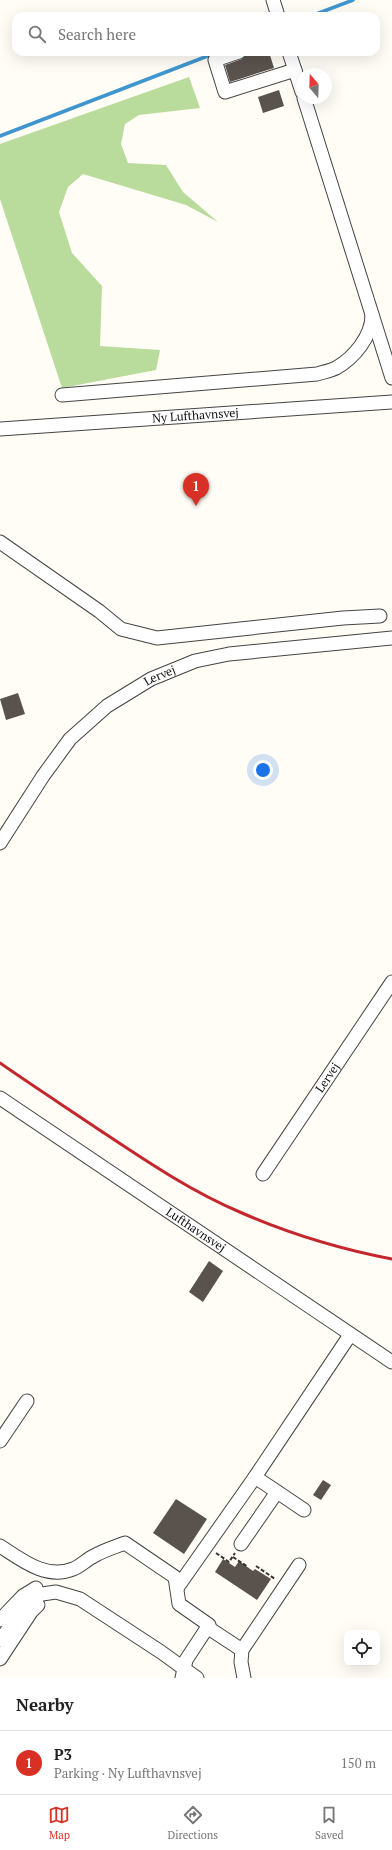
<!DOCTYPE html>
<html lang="en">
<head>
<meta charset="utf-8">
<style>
	:root { --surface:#fff; --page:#f2f2f2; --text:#222; --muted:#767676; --line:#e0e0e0; --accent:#d93025 }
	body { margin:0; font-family:"PT Serif",serif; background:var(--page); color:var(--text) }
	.controls { position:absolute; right:12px; bottom:12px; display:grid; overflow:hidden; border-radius:8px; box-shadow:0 4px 16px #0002 }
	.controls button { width:36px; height:36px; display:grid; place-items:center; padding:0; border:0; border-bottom:1px solid var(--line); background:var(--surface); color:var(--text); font:20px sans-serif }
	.compass { position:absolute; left:296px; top:68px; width:36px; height:36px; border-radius:50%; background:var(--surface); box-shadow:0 4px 16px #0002; rotate:341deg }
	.you { position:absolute; left:263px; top:770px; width:14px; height:14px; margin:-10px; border:3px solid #fff; border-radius:50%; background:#1a73e8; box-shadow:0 0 0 6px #1a73e833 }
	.badge { display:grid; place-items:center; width:26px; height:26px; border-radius:50%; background:var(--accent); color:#fff; font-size:13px; font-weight:700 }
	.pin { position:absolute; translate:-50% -33px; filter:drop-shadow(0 1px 2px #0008) }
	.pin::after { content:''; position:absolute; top:21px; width:14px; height:12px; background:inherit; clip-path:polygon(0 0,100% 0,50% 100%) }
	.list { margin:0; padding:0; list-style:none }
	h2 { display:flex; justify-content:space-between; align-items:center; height:52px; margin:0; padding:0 16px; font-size:17px }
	h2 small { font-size:13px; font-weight:400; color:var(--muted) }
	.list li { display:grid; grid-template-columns:26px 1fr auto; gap:12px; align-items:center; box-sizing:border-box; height:64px; padding:0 16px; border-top:1px solid var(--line) }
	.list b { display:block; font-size:15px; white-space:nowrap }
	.list p { margin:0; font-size:13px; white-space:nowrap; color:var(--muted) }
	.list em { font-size:13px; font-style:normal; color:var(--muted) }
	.icon { flex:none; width:22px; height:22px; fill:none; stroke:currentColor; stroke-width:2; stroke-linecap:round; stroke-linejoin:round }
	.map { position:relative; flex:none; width:392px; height:1678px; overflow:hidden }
	.search { position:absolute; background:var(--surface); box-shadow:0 4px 16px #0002; left:12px; right:12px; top:12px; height:44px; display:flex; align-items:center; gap:10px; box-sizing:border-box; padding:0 14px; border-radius:12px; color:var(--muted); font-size:15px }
	.sheet { height:116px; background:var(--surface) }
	nav { display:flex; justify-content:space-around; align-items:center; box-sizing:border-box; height:56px; border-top:1px solid var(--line); background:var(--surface); font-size:11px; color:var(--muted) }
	nav a { display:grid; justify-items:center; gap:2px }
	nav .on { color:var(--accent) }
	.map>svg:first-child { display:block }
</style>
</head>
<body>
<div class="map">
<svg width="392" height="1678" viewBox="0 0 392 1678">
	<rect width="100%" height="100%" fill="#fffdf5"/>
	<polygon fill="#b9dc9c" points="189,77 200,108 139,115 125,124 121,144 128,163 166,165 183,192 218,222 186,205 83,174 68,187 59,212 72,253 102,286 100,346 160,350 156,370 62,388 0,199 0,144"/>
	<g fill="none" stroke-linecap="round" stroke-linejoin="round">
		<g stroke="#3f96cf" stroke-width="3.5">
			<polyline points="311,16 353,0"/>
			<polyline points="0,136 218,52"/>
		</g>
	</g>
	<g fill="#5a524d">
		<polygon points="251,52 269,52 274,68 230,82 225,65 242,59 247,53"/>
		<polygon points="279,90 284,106 263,113 258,97"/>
		<polygon points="18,693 25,714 6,720 0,699"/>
		<polygon points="209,1261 223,1271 203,1302 189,1292"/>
		<polygon points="323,1480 331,1485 321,1500 313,1495"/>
		<polygon points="176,1499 207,1519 184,1554 153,1533"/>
		<polygon points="223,1559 235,1567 239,1561 253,1571 255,1569 271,1579 257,1600 215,1572"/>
	</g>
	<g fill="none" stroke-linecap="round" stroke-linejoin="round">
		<g stroke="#444" stroke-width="15">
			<g id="minor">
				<polyline points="273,0 278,16"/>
				<polyline points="239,52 215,60 225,92 295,70"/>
				<polyline points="289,52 302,92"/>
				<polyline points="304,98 392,378"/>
				<path d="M62,395L317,374C323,372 330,371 336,368C354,358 372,336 372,315"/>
				<path id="s1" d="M0,429L392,402"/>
				<polyline points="0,542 99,611 121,629 157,638 343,618 380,616"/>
				<path id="s2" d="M0,843L43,776L70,739L107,706L151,679L195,661L229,654L392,638"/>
				<path id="s3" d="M0,1098L392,1362"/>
				<path id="s4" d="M263,1174L392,982"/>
				<polyline points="0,1441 27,1401"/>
				<polyline points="255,1477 304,1510"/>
				<polyline points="241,1544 277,1492"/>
				<path d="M0,1546C22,1560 46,1580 73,1569C81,1566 87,1559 94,1556C104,1550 115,1547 125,1543L175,1577L179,1604L209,1625L186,1660L182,1678"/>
				<polyline points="177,1588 255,1477 350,1335"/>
				<polyline points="0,1620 23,1596 36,1588"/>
				<polyline points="207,1627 242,1650"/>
				<polyline points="0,1640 30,1601 42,1594 56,1592 80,1599 161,1652 197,1678"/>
				<polyline points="0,1659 31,1612 38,1605"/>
				<polyline points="244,1678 241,1662 242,1650 299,1565"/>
			</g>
		</g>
		<g stroke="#333" stroke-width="2" stroke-dasharray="4 2" stroke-linecap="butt">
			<polyline points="216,1553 229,1562 235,1553"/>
			<polyline points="233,1557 248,1567"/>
			<polyline points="256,1566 275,1579"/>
		</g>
		<use href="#minor" stroke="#fff" stroke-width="13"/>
		<path stroke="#c4262e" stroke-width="3" d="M0,1063C33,1086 67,1108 101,1131C146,1161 192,1192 242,1213C290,1234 340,1249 392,1259"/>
	</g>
	<g text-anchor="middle" stroke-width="4" stroke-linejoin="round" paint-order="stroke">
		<g font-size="12" fill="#111" stroke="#fff">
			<text dy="4" stroke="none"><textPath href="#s1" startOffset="196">Ny Lufthavnsvej</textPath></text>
			<text dy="4" stroke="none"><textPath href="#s2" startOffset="236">Lervej</textPath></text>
			<text dy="4" stroke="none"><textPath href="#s4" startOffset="116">Lervej</textPath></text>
			<text dy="4" stroke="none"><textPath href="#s3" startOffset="236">Lufthavnsvej</textPath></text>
		</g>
	</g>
</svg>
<div class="controls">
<button><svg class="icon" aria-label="locate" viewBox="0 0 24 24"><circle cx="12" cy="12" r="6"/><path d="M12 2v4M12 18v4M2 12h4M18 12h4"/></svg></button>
</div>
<svg class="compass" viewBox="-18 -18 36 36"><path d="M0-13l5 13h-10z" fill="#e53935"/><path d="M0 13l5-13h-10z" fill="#767676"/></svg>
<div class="you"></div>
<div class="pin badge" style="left:196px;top:506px">1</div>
<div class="search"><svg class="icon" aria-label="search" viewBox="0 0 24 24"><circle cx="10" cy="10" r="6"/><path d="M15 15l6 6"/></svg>Search here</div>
</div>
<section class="sheet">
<h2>Nearby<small></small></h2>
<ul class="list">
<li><span class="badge">1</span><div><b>P3</b><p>Parking · Ny Lufthavnsvej</p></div><em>150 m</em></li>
</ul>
</section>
<nav>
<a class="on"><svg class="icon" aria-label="map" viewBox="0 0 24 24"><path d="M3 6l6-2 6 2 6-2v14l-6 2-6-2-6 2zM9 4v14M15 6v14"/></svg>Map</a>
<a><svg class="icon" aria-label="directions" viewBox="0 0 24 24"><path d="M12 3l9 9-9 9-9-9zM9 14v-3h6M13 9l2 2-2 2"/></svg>Directions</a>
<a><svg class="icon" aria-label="saved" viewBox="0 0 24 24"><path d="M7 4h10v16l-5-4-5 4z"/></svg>Saved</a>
</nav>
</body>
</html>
